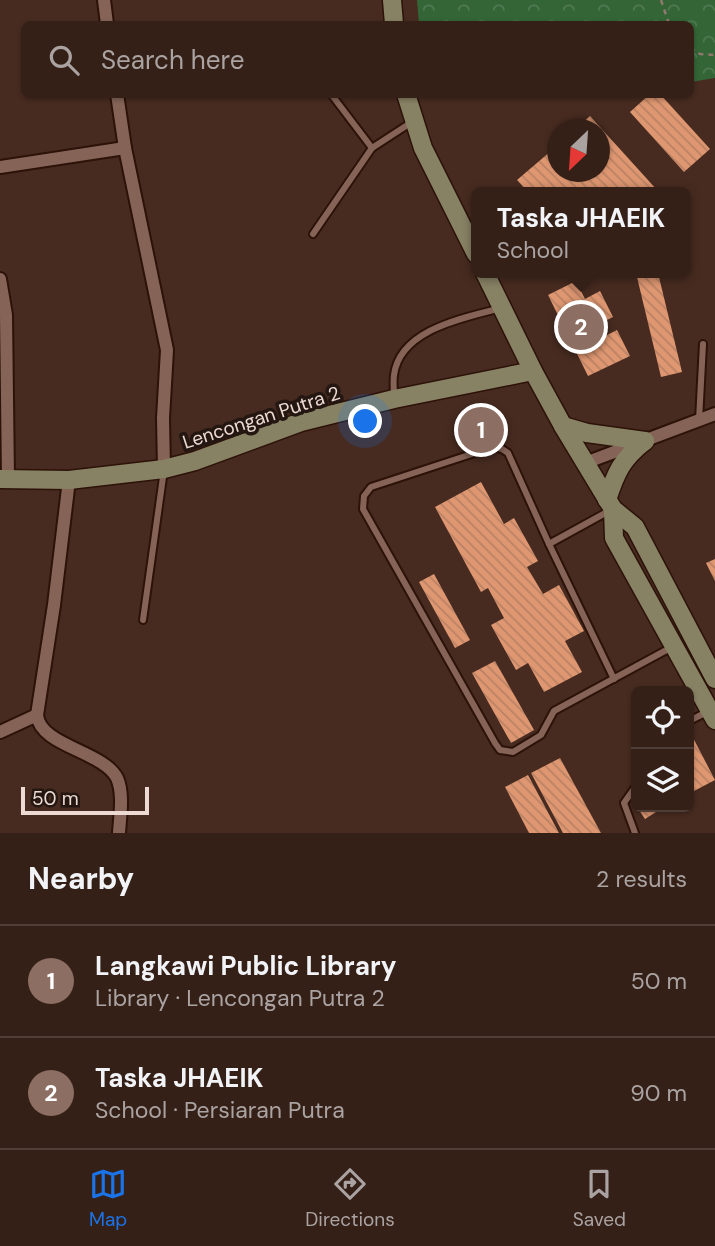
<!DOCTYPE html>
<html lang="en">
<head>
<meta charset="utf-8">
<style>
	:root { --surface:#352018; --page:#402d25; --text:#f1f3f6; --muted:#aaa3a2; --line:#4f3e37; --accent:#1a73e8 }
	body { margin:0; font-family:"DM Sans",sans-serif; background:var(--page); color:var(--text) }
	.controls { position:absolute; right:21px; bottom:21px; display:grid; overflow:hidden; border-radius:10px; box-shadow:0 2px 5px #0004 }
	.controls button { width:63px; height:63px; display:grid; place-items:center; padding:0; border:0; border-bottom:2px solid var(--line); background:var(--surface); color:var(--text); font:35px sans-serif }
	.compass { position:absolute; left:547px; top:119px; width:63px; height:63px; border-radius:50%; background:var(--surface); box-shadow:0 2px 5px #0004; rotate:205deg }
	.scale { position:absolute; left:21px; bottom:18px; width:128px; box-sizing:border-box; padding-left:7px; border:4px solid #eddad3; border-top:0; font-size:19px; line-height:24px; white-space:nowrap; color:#eddad3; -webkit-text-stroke:5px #241712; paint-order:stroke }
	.you { position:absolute; left:366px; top:422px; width:24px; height:24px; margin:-18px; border:5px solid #fff; border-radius:50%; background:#1a73e8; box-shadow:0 0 0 10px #1a73e833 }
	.badge { display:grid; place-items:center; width:46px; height:46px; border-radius:50%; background:var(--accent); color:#fff; font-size:23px; font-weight:700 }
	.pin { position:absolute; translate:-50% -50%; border:4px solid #fff; box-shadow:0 2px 7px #0006 }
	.popup { position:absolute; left:471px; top:187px; width:220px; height:91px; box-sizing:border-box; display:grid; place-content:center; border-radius:10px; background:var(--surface); filter:drop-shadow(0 2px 5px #0005); font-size:23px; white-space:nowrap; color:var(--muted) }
	.popup b { font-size:26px; color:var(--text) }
	.popup::after { content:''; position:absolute; left:50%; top:100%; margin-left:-14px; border:14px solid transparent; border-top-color:var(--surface) }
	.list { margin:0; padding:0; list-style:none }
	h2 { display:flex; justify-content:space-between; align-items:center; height:91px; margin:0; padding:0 28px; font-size:30px }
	h2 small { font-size:23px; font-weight:400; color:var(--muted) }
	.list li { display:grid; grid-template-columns:46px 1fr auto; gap:21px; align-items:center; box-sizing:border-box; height:112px; padding:0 28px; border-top:2px solid var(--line) }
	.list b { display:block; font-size:26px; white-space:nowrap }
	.list p { margin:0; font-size:23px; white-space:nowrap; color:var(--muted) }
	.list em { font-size:23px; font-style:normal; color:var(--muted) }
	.icon { flex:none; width:38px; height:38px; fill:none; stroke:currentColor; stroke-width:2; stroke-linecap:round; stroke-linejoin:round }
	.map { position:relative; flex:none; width:715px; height:833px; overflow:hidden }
	.search { position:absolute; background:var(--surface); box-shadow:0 2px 5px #0004; left:21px; right:21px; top:21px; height:77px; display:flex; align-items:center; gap:18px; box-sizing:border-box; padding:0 24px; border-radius:10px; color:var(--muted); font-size:26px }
	.sheet { height:315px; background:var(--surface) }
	nav { display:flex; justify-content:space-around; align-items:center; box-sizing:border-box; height:98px; border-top:2px solid var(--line); background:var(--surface); font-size:19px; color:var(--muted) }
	nav a { display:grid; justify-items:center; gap:4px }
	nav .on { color:var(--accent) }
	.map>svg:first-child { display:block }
</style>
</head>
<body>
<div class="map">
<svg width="715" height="833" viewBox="0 0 715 833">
	<defs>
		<pattern id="park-crowns" width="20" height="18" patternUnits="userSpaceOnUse" patternTransform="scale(1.75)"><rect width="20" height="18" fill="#336536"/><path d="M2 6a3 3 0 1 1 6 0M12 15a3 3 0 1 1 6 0" fill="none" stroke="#517a52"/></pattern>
		<pattern id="building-back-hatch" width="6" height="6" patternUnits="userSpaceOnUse" patternTransform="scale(1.75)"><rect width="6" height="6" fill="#df9771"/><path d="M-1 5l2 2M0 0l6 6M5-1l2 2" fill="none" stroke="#b98264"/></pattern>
	</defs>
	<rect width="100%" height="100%" fill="#472b20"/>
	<polygon fill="url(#park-crowns)" points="417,0 715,0 715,78 691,82 690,24 419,24"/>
	<g fill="url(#building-back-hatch)">
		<polygon points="650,94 660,94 710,149 684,172 630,112"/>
		<polygon points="590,116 657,190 655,192 524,192 526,190 517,180 558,145 558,172 600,172 600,130 575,130"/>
		<polygon points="636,273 658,273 682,372 661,377"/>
		<polygon points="576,281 585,299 600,291 613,317 597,325 603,337 617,330 630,356 588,376 548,295"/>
		<polygon points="481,482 504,524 514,518 538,561 527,567 543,594 559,585 584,631 565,641 582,672 544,692 528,663 516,670 491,625 504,618 488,588 481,592 435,507"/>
		<polygon points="715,559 715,581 706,563"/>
		<polygon points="434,574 470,640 455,648 419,582"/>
		<polygon points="495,661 534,730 511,743 472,673"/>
		<polygon points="689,730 715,780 694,791 689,780"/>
		<polygon points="560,758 601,833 563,833 531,773"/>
		<polygon points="528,775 559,833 529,833 505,787"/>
		<polygon points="637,807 664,807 645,819"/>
	</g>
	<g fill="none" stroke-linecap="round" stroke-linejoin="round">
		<g stroke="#2c1208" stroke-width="10">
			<g id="lane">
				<polyline points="331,94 372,148"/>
				<polyline points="313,234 372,148 412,122"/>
				<path d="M394,397C394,390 393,382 394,375C400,329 464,318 501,308"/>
				<polyline points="699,420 703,344"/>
				<polyline points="609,511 549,544 508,453 502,449 493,447 371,487 364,496 363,509 495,743 500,750 513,752 541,735 554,711 672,647"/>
				<polyline points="549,544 614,679"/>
				<polyline points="143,620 164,470"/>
				<polyline points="689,721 709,711"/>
				<polyline points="635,833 624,803 636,786"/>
			</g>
		</g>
		<g stroke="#2c1208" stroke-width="16">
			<g id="street">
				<polyline points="104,0 107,24"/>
				<polyline points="117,94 125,148 167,350 163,418 164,469"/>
				<polyline points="0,167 125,148"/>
				<polyline points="0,279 6,315 8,479"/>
				<polyline points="585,463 715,414"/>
				<path d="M69,480L54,605L37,715C40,746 103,751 117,778C124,794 120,816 119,833"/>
				<polyline points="0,732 37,715"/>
			</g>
		</g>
		<g stroke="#2c1208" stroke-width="21">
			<g id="secondary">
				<polyline points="392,0 394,24"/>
				<polyline points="406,94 423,148 476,254"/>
				<polyline points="485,273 533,371 563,426 613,509 635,527 715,679"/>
				<polyline points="563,426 587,433 645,441"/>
				<polyline points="0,479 69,480 164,469 195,461 301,422 394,399 533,371"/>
				<path d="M607,500C616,472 622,459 645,441"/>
				<polyline points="613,509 614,538 715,720"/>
			</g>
		</g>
		<g stroke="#90786f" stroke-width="2.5" stroke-dasharray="5 5" stroke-linecap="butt">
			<polyline points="661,0 669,24"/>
			<polyline points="690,48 700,54 715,55"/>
		</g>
		<use href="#lane" stroke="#856457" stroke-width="6"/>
		<use href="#street" stroke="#856457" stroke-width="12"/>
		<use href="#secondary" stroke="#888265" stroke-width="18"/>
	</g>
	<g text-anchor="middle" stroke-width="7" stroke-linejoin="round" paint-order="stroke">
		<g font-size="19" fill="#eddad3" stroke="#241712">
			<text transform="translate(261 417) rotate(-18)" y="7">Lencongan Putra 2</text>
		</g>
	</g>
</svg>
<div class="controls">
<button><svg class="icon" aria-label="locate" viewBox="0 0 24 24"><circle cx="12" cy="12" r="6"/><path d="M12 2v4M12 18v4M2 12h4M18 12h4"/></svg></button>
<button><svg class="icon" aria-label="layers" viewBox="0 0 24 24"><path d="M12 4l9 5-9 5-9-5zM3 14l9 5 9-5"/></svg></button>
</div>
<svg class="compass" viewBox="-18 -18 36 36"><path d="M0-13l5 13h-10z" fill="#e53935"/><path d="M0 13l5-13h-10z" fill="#aaa3a2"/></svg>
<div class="scale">50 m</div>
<div class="you"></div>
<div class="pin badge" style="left:481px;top:430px;background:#8d6e63">1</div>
<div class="pin badge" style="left:581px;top:327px;background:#8d6e63">2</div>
<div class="popup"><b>Taska JHAEIK</b>School</div>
<div class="search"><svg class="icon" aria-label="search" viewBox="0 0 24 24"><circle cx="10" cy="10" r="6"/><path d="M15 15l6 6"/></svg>Search here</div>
</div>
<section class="sheet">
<h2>Nearby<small>2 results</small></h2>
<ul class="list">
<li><span class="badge" style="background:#8d6e63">1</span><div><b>Langkawi Public Library</b><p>Library · Lencongan Putra 2</p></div><em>50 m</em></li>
<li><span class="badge" style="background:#8d6e63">2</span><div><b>Taska JHAEIK</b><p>School · Persiaran Putra</p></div><em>90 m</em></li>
</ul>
</section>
<nav>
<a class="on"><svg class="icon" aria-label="map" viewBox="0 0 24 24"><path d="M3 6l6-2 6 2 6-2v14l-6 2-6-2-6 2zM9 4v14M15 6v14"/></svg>Map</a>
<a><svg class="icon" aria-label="directions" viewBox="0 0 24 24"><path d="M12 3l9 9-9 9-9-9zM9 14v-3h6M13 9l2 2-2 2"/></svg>Directions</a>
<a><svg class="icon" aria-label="saved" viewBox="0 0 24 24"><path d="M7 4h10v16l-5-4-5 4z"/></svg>Saved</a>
</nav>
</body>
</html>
